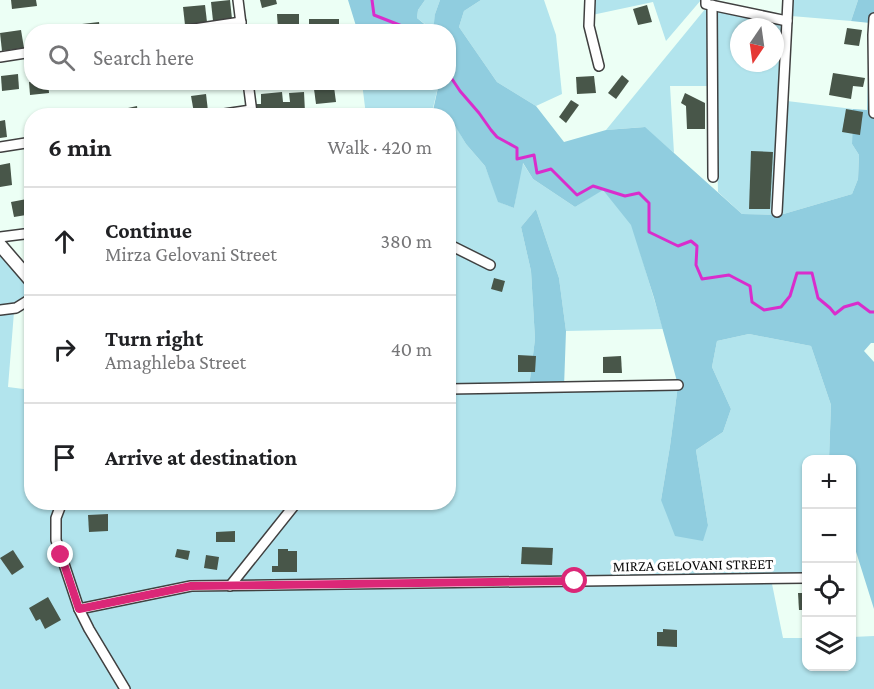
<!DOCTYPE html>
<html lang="en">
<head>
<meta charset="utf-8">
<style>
	:root { --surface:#fff; --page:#f6f6f6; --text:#202124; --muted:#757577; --line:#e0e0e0 }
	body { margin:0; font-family:"Crimson Pro",serif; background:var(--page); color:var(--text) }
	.controls { position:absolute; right:18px; bottom:18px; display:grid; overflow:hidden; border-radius:12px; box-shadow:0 2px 4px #0004 }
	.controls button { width:54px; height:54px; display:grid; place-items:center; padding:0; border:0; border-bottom:2px solid var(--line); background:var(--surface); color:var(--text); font:30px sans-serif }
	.compass { position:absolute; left:730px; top:18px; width:54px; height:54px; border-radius:50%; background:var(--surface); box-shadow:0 2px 4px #0004; rotate:193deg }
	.stop { position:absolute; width:18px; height:18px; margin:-14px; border:4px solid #db2777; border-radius:50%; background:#fff }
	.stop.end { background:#db2777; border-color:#fff; box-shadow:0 2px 6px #0008 }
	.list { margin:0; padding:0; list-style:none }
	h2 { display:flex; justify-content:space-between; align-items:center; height:78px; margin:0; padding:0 24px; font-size:26px }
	h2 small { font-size:20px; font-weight:400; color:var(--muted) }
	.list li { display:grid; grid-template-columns:39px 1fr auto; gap:18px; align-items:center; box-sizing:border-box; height:108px; padding:0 24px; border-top:2px solid var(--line) }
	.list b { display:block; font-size:22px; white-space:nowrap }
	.list p { margin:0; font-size:20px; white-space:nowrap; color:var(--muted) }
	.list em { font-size:20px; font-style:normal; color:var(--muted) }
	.icon { flex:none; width:33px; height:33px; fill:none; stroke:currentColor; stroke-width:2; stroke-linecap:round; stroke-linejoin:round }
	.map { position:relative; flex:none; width:874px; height:689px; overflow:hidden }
	.search { position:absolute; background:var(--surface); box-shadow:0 2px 4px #0004; left:24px; top:24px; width:432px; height:66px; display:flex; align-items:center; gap:15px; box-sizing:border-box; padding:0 21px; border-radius:24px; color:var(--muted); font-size:22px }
	.panel { position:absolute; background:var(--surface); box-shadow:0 2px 4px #0004; left:24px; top:108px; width:432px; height:402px; border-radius:24px }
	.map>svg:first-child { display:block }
</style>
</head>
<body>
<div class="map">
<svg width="874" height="689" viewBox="0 0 874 689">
	<rect width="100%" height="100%" fill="#ecfff5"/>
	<g fill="#b2e4ed" fill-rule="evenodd">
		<polygon points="425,0 440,0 435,14 434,31 417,18 418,10"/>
		<polygon points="481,0 544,0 556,35 562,94 536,106 497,82 459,27 464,11"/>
		<polygon points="594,0 701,0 666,41 653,2 592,15"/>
		<polygon points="792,0 858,0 851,21 791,16"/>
		<polygon points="706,8 709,8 707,86 670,86 674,153 644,127 606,130"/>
		<path d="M714,10L783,25L787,101L853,109L852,144L859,155L858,179L852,194L780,215L742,214L718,192ZM739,27H775V63H739Z"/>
		<polygon points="362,83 439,83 431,116 366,115"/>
		<polygon points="452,120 466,144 485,166 499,202 514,208 522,162 533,179 575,207 603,189 632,225 663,329 566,331 559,278 536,209 521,227 531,271 535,339 529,387 678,385 670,446 661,500 708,525 696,450 723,432 731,409 712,367 717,341 749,334 811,346 831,405 829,459 806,460 806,578 771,579 783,638 806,638 806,666 852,666 852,637 874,636 874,689 0,689 0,253 31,289 31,293 14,304 14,312 8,387 31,390 32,502 448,502 448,136"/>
	</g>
	<g fill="#90cddf">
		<polygon points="348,0 425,0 418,10 417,18 433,31 435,14 440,0 481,0 464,11 459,27 497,82 536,106 564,142 606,130 645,127 742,214 780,215 852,194 858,179 859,155 852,144 853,109 867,110 870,23 851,21 858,0 874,0 874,343 871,343 864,351 874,362 874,609 852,539 852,460 829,459 831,405 811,346 749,334 717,341 712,367 731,409 723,432 696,450 708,525 703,541 675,536 661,500 670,446 678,385 654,298 631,225 603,190 575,207 533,179 523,163 514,208 498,202 485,166 466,144 452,121 449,136 448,116 432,115 439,83 448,82 448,32 365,31 356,26"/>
		<polygon points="536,209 559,278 566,331 564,387 529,387 535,339 531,271 521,227"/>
	</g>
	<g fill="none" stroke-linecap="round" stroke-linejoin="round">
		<g stroke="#d92dcc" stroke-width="3">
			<polyline points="372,0 374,15 402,26 409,32"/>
			<polyline points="448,73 460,91 479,113 491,130 497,137 517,148 517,159 534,155 537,173 551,169 577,195 593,186 625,196 639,193 649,203 649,232 678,246 691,241 697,246 696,265 702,279 729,275 750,286 752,302 764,310 781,307 790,296 797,273 812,273 818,298 830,308 835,314 844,307 858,303 870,312 874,312"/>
		</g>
	</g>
	<g fill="#485649">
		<polygon points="11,0 36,0 37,6 12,9"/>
		<polygon points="230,0 232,19 213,21 211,2"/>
		<polygon points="260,0 276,0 277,4 262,8"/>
		<polygon points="205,5 207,22 185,25 183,7"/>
		<polygon points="647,5 652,22 638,25 633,9"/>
		<polygon points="277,14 299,14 299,29 278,29"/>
		<rect x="309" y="19" width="30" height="12"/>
		<polygon points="99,22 100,32 84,32 82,24"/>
		<polygon points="847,28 862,30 859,46 844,44"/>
		<polygon points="21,30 24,48 2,51 0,33"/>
		<polygon points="833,73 865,78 863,87 853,86 851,99 829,95"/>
		<polygon points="18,74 19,89 2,91 1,76"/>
		<polygon points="622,75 629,81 616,99 608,93"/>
		<polygon points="594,76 596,93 577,94 576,77"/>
		<polygon points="29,82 48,82 49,93 30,95"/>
		<polygon points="334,87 336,102 316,104 314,89"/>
		<polygon points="282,92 283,102 290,102 289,93 304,92 305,112 256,115 256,104 261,104 261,94"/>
		<polygon points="685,93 705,103 705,129 687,129 686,106 681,103"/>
		<polygon points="206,94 208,111 194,113 191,96"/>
		<polygon points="571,100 579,105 566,123 559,117"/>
		<polygon points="137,106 138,116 120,116 119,110"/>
		<polygon points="846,109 863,112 860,135 842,132"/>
		<polygon points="5,120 7,137 0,138 0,121"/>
		<polygon points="751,151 773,152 770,209 749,209"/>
		<polygon points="10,163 12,185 0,187 0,165"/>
		<polygon points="32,198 32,214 14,217 11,202"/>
		<polygon points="494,278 505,281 502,292 491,289"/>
		<polygon points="518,355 536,356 535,372 518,372"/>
		<polygon points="621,356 622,373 603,373 603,357"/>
		<polygon points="108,514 108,531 89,532 88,515"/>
		<polygon points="235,531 235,542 216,542 216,532"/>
		<polygon points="522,547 553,548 552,565 521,564"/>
		<polygon points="177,549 190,551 188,560 175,557"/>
		<polygon points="278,549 288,549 288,551 297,551 297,572 272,572 272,566 278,566"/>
		<polygon points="13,550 24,567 12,575 0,558"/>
		<polygon points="206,555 219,557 217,570 204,568"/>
		<polygon points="798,593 806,593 806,610 799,610"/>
		<polygon points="48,597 61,620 45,629 40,619 36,621 29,608"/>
		<polygon points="663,629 677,630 677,647 657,646 657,632 663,632"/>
	</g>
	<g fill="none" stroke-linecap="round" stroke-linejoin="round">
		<g stroke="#404040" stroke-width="12">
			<g id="minor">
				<polyline points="238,0 242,32"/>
				<polyline points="590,0 589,26 599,66"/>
				<polyline points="706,0 706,4 787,21 777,212"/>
				<polyline points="712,5 713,177"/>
				<polyline points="874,18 873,35 874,113"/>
				<polyline points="787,21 788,0"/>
				<polyline points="174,32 241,22"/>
				<polyline points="0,57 32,52"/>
				<polyline points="248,82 252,113"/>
				<polyline points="211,116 251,110"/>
				<polyline points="0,147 32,142"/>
				<polyline points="0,237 32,233"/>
				<polyline points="448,244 490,265"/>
				<polyline points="0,310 16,308 32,298"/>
				<polyline points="448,389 678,385"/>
				<polyline points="62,502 56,518 56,540 79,609 89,629 125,689"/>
				<polyline points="230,586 297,502"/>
				<polyline points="79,609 191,586 806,578"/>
			</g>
		</g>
		<g stroke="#404040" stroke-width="15">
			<polyline id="tertiary" points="0,245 32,282"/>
		</g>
		<use href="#minor" stroke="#fff" stroke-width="9"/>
		<use href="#tertiary" stroke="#fff" stroke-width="12"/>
	</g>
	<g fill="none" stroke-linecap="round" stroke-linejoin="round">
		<polyline stroke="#db2777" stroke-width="8" points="61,555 79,609 191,586 575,581"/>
	</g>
	<g text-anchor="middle" stroke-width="6" stroke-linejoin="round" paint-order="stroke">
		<g font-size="15" fill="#0d0d0d" stroke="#fff">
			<text transform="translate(693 565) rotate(-1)" y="5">MIRZA GELOVANI STREET</text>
		</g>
	</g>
</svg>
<div class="controls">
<button>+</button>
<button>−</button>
<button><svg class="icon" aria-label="locate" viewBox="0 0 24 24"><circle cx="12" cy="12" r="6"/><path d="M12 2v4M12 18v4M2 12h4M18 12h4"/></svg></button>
<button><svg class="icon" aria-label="layers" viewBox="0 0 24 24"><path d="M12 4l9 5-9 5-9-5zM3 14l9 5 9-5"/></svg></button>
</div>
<svg class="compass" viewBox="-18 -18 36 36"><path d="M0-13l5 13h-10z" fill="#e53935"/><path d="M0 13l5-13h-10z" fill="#757577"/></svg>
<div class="stop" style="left:575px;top:581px"></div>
<div class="stop end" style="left:61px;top:555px"></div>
<div class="search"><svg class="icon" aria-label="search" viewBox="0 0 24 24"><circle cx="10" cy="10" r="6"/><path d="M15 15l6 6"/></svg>Search here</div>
<section class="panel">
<h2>6 min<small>Walk · 420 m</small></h2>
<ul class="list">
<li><svg class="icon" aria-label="ahead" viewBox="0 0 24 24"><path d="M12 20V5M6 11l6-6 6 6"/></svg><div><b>Continue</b><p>Mirza Gelovani Street</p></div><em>380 m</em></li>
<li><svg class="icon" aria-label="right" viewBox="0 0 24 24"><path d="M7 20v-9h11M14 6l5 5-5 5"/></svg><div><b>Turn right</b><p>Amaghleba Street</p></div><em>40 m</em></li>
<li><svg class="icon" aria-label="arrive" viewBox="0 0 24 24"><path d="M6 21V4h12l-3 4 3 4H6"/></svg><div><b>Arrive at destination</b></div></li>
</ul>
</section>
</div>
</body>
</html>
